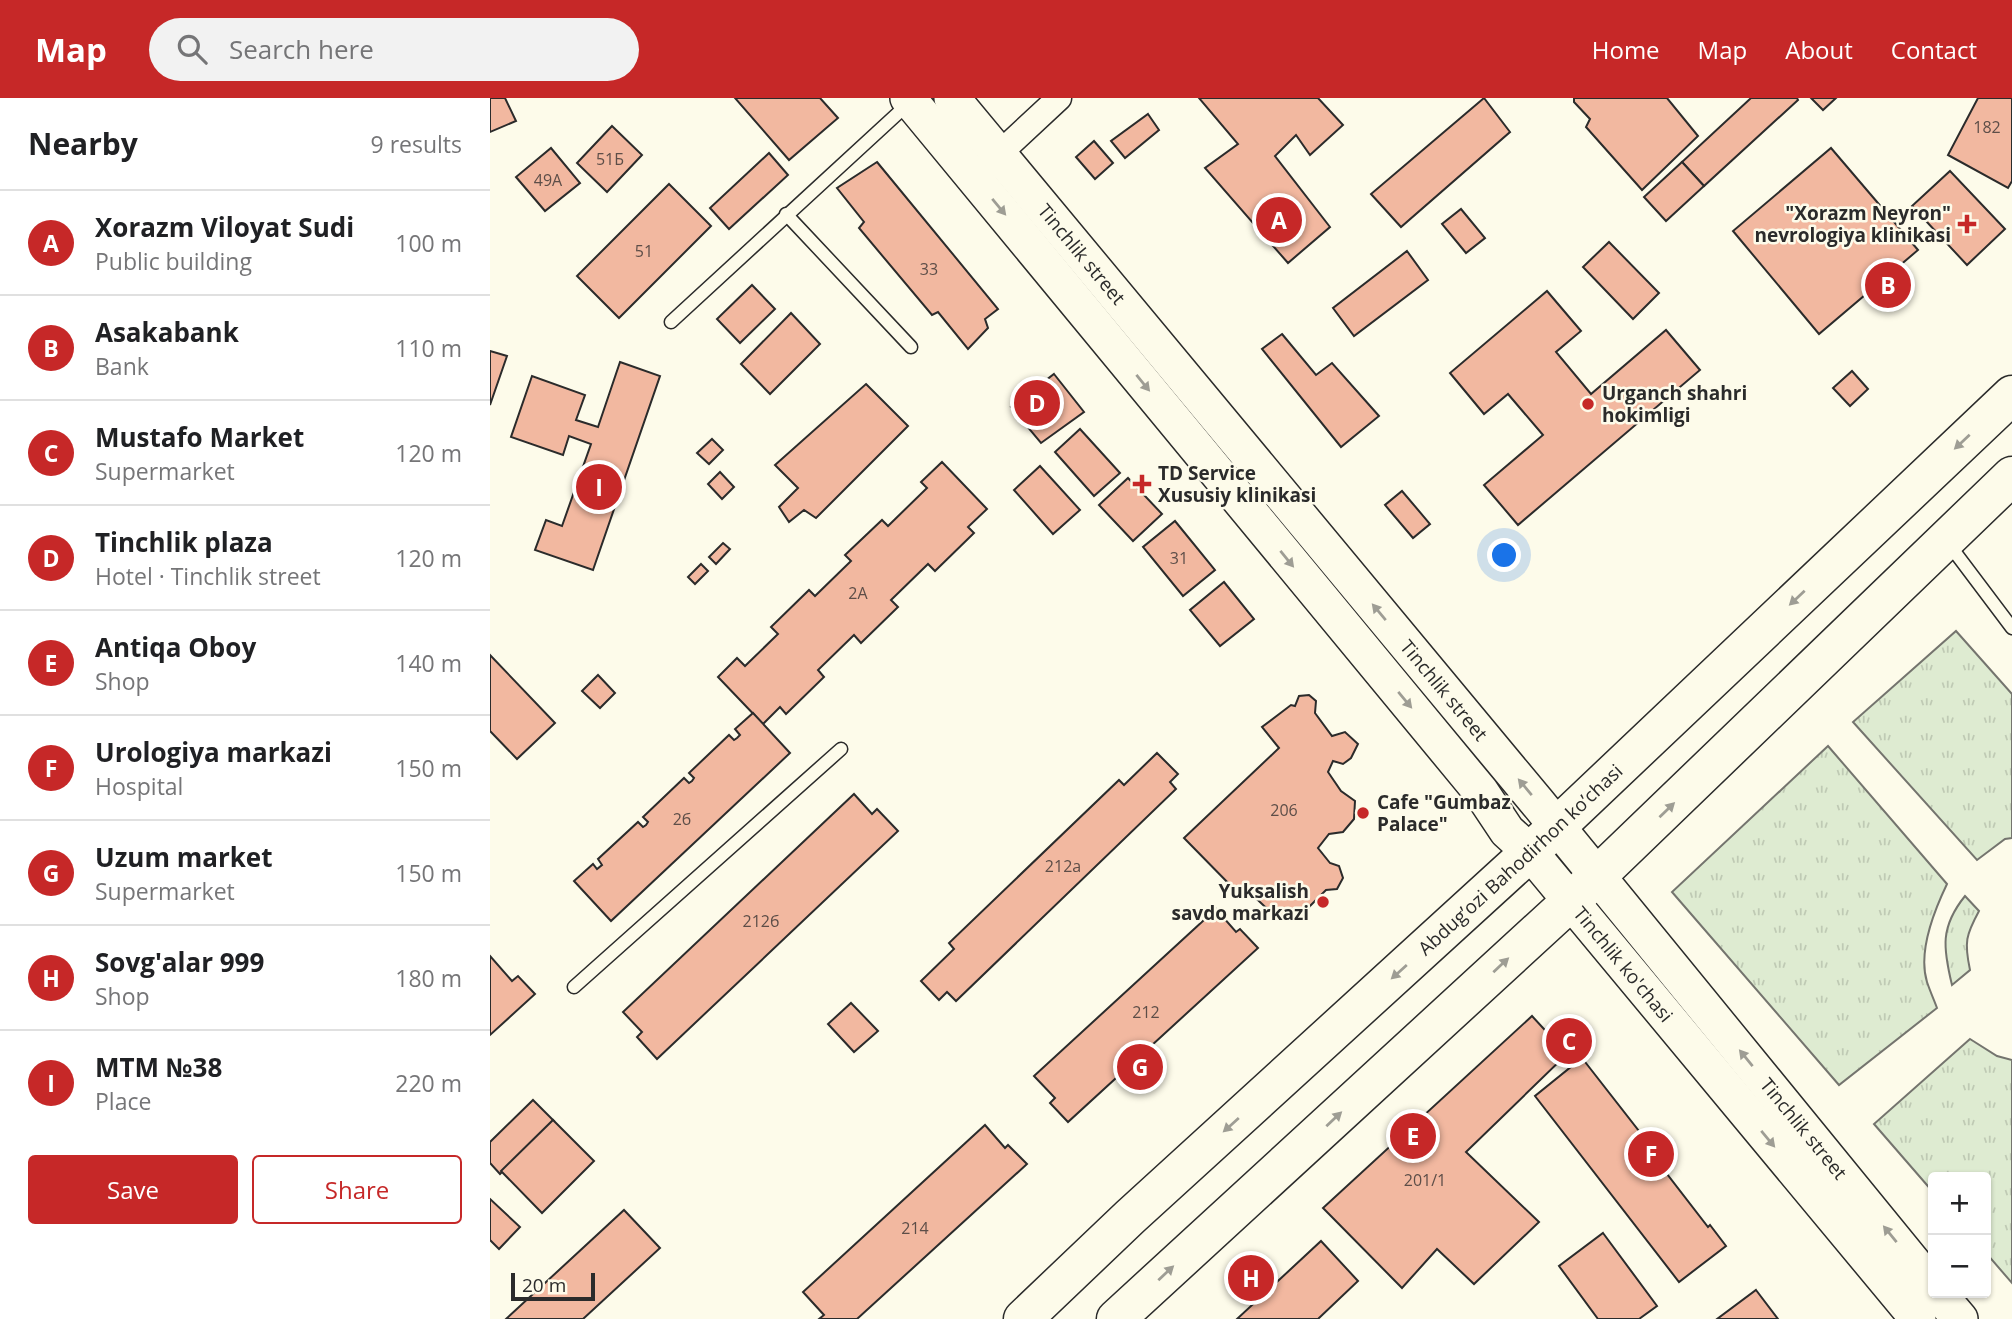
<!DOCTYPE html>
<html lang="en">
<head>
<meta charset="utf-8">
<style>
	:root { --surface:#fff; --page:#f2f2f2; --text:#202124; --muted:#757577; --line:#e0e0e0; --accent:#c62828 }
	body { margin:0; font-family:"Open Sans",sans-serif; background:var(--page); color:var(--text) }
	.controls { position:absolute; right:21px; bottom:21px; display:grid; overflow:hidden; border-radius:7px; box-shadow:0 2px 5px #0004 }
	.controls button { width:63px; height:63px; display:grid; place-items:center; padding:0; border:0; border-bottom:2px solid var(--line); background:var(--surface); color:var(--text); font:35px sans-serif }
	.scale { position:absolute; left:21px; bottom:18px; width:84px; box-sizing:border-box; padding-left:7px; border:4px solid #2b2b2b; border-top:0; font-size:19px; line-height:24px; white-space:nowrap; color:#2b2b2b; -webkit-text-stroke:5px #fdfbea; paint-order:stroke }
	.you { position:absolute; left:1015px; top:458px; width:24px; height:24px; margin:-18px; border:5px solid #fff; border-radius:50%; background:#1a73e8; box-shadow:0 0 0 10px #1a73e833 }
	.badge { display:grid; place-items:center; width:46px; height:46px; border-radius:50%; background:var(--accent); color:#fff; font-size:23px; font-weight:700 }
	.pin { position:absolute; translate:-50% -50%; border:4px solid #fff; box-shadow:0 2px 7px #0006 }
	.list { margin:0; padding:0; list-style:none }
	h2 { display:flex; justify-content:space-between; align-items:center; height:91px; margin:0; padding:0 28px; font-size:30px }
	h2 small { font-size:23px; font-weight:400; color:var(--muted) }
	.list li { display:grid; grid-template-columns:46px 1fr auto; gap:21px; align-items:center; box-sizing:border-box; height:105px; padding:0 28px; border-top:2px solid var(--line) }
	.list b { display:block; font-size:26px; white-space:nowrap }
	.list p { margin:0; font-size:23px; white-space:nowrap; color:var(--muted) }
	.list em { font-size:23px; font-style:normal; color:var(--muted) }
	.actions { display:flex; gap:14px; padding:21px 28px }
	.actions a { flex:1; padding:16px 0; border:2px solid var(--accent); border-radius:7px; text-align:center; font-size:24px; color:var(--accent) }
	.actions .main { background:var(--accent); color:#fff }
	.icon { flex:none; width:38px; height:38px; fill:none; stroke:currentColor; stroke-width:2; stroke-linecap:round; stroke-linejoin:round }
	.map { position:relative; flex:none; width:1522px; height:1221px; overflow:hidden }
	header { display:flex; align-items:center; gap:42px; box-sizing:border-box; height:98px; padding:0 35px; background:var(--accent); color:#fff }
	header strong { font-size:33px }
	nav { display:flex; gap:38px; margin-inline-start:auto; font-size:24px }
	.search { width:490px; height:63px; background:var(--page); display:flex; align-items:center; gap:18px; box-sizing:border-box; padding:0 24px; border-radius:38px; color:var(--muted); font-size:26px }
	main { display:flex }
	aside { flex:1; background:var(--surface) }
	.map>svg:first-child { display:block }
</style>
</head>
<body>
<header>
<strong>Map</strong>
<div class="search"><svg class="icon" aria-label="search" viewBox="0 0 24 24"><circle cx="10" cy="10" r="6"/><path d="M15 15l6 6"/></svg>Search here</div>
<nav><a>Home</a><a>Map</a><a>About</a><a>Contact</a></nav>
</header>
<main>
<aside>
<h2>Nearby<small>9 results</small></h2>
<ul class="list">
<li><span class="badge">A</span><div><b>Xorazm Viloyat Sudi</b><p>Public building</p></div><em>100 m</em></li>
<li><span class="badge">B</span><div><b>Asakabank</b><p>Bank</p></div><em>110 m</em></li>
<li><span class="badge">C</span><div><b>Mustafo Market</b><p>Supermarket</p></div><em>120 m</em></li>
<li><span class="badge">D</span><div><b>Tinchlik plaza</b><p>Hotel · Tinchlik street</p></div><em>120 m</em></li>
<li><span class="badge">E</span><div><b>Antiqa Oboy</b><p>Shop</p></div><em>140 m</em></li>
<li><span class="badge">F</span><div><b>Urologiya markazi</b><p>Hospital</p></div><em>150 m</em></li>
<li><span class="badge">G</span><div><b>Uzum market</b><p>Supermarket</p></div><em>150 m</em></li>
<li><span class="badge">H</span><div><b>Sovg'alar 999</b><p>Shop</p></div><em>180 m</em></li>
<li><span class="badge">I</span><div><b>МТМ №38</b><p>Place</p></div><em>220 m</em></li>
</ul>
<div class="actions"><a class="main">Save</a><a>Share</a></div>
</aside>
<div class="map">
<svg width="1522" height="1221" viewBox="0 0 1522 1221">
	<defs>
		<pattern id="grass-tufts" width="24" height="20" patternUnits="userSpaceOnUse" patternTransform="scale(1.75)"><rect width="24" height="20" fill="#deebd1"/><path d="M3 7l-1-3M5 7V3M7 7l1-3M15 17l-1-3M17 17v-4M19 17l1-3" fill="none" stroke="#bfcab4"/></pattern>
	</defs>
	<rect width="100%" height="100%" fill="#fdfbea"/>
	<g fill="url(#grass-tufts)" stroke="#74746e" stroke-width="2">
		<polygon points="1466,533 1522,596 1522,740 1515,741 1487,762 1363,624"/>
		<path d="M1338,648L1457,786C1444,813 1428,855 1437,884C1440,893 1444,902 1447,910L1349,987L1182,794Z"/>
		<path d="M1475,798L1489,813C1476,837 1474,844 1480,872L1462,887C1453,850 1450,829 1475,798Z"/>
		<polygon points="1480,941 1507,958 1522,962 1522,1185 1496,1155 1496,1079 1443,1079 1443,1094 1384,1026"/>
	</g>
	<g fill="#f2b8a0" stroke="#2b2b2b" stroke-width="2">
		<polygon points="0,0 15,0 26,23 0,34"/>
		<polygon points="245,0 330,0 348,20 299,62"/>
		<polygon points="709,0 828,0 853,27 820,57 806,37 785,58 840,129 798,165 715,70 748,46"/>
		<polygon points="994,0 1020,34 911,129 881,96"/>
		<polygon points="1084,0 1177,0 1208,38 1152,92 1096,29 1100,21 1084,4"/>
		<polygon points="1261,0 1307,0 1308,2 1214,88 1192,64"/>
		<polygon points="1321,0 1346,0 1333,12"/>
		<polygon points="1488,0 1522,0 1522,83 1518,90 1458,57"/>
		<polygon points="658,16 669,32 635,60 621,43"/>
		<polygon points="122,28 152,57 117,94 87,65"/>
		<polygon points="604,43 623,65 605,81 586,59"/>
		<polygon points="61,50 90,85 55,113 26,79"/>
		<polygon points="1341,50 1428,152 1329,236 1243,133"/>
		<polygon points="279,55 298,77 239,131 220,110"/>
		<polygon points="387,64 508,211 495,221 498,230 478,251 448,214 442,217 369,130 374,124 347,90"/>
		<polygon points="1192,64 1214,88 1176,123 1154,99"/>
		<polygon points="1460,73 1515,131 1477,167 1422,108"/>
		<polygon points="179,86 221,128 129,220 87,178"/>
		<polygon points="971,111 995,140 976,155 952,126"/>
		<polygon points="1119,144 1169,195 1143,221 1093,169"/>
		<polygon points="917,153 938,182 864,238 843,210"/>
		<polygon points="262,187 285,211 250,245 227,221"/>
		<polygon points="1057,193 1091,233 1066,254 1101,296 1176,232 1210,272 1028,427 994,387 1053,337 1018,296 994,316 960,275"/>
		<polygon points="301,215 330,246 280,296 251,266"/>
		<polygon points="792,236 826,277 842,265 889,318 851,349 772,251"/>
		<polygon points="0,253 17,258 0,307"/>
		<polygon points="130,264 170,278 103,472 45,452 56,422 72,428 101,346 79,338 73,357 21,339 42,278 95,297 86,322 108,329"/>
		<polygon points="1362,273 1378,291 1360,308 1343,290"/>
		<polygon points="564,276 594,314 551,345 521,309"/>
		<polygon points="376,286 418,328 326,420 314,412 299,424 289,409 308,390 285,367"/>
		<polygon points="590,331 630,375 604,398 565,354"/>
		<polygon points="222,341 233,352 219,366 207,355"/>
		<polygon points="452,364 497,411 478,429 484,435 445,473 438,466 401,502 408,509 371,545 364,537 328,572 334,579 296,616 290,609 273,626 228,579 247,560 255,568 288,536 281,529 319,492 325,498 361,463 355,457 392,422 398,428 437,390 431,384"/>
		<polygon points="550,368 590,412 563,436 524,392"/>
		<polygon points="230,374 244,389 232,401 218,386"/>
		<polygon points="638,380 672,416 643,443 609,407"/>
		<polygon points="912,393 940,426 923,440 895,407"/>
		<polygon points="685,423 725,472 693,498 653,449"/>
		<polygon points="233,445 240,451 226,466 219,459"/>
		<polygon points="211,466 218,473 205,486 198,479"/>
		<polygon points="734,484 764,521 730,548 700,512"/>
		<polygon points="0,557 65,625 27,661 0,633"/>
		<polygon points="108,577 125,595 110,610 92,593"/>
		<polygon points="819,597 826,603 825,615 842,638 855,634 868,646 861,660 853,666 843,663 838,674 851,693 865,703 864,721 853,734 839,736 828,750 840,765 849,768 853,780 847,791 836,792 819,809 819,818 789,822 754,789 748,795 694,740 789,650 772,629 801,607 805,608 809,598"/>
		<polygon points="263,615 300,655 121,823 84,783 103,766 107,771 112,767 108,761 148,724 153,729 156,727 158,724 153,719 194,680 199,685 202,683 204,680 199,675 239,637 244,642 247,640 250,637 245,631"/>
		<polygon points="667,655 688,676 680,684 686,691 466,903 457,894 449,902 431,883 464,851 459,845 629,682 634,687"/>
		<polygon points="364,696 382,716 387,711 408,733 167,961 147,939 152,934 133,914"/>
		<polygon points="726,811 746,834 750,831 768,850 578,1024 560,1005 565,1000 544,978"/>
		<polygon points="0,858 22,883 28,878 45,896 0,937"/>
		<polygon points="361,905 388,933 364,954 338,926"/>
		<polygon points="1042,918 1077,956 976,1054 1049,1124 984,1186 947,1151 912,1190 833,1110"/>
		<polygon points="1092,960 1177,1069 1174,1072 1218,1129 1220,1127 1236,1148 1189,1184 1045,998"/>
		<polygon points="43,1002 64,1023 10,1076 0,1065 0,1044"/>
		<polygon points="63,1022 104,1063 52,1115 11,1073"/>
		<polygon points="495,1027 515,1050 518,1047 537,1066 367,1221 329,1221 334,1217 313,1194"/>
		<polygon points="0,1101 30,1129 9,1151 0,1142"/>
		<polygon points="134,1112 170,1150 93,1221 16,1221"/>
		<polygon points="1113,1135 1167,1208 1149,1221 1108,1221 1069,1168"/>
		<polygon points="831,1143 868,1183 828,1221 747,1221"/>
		<polygon points="1266,1192 1288,1221 1227,1221"/>
	</g>
	<g fill="none" stroke-linecap="round" stroke-linejoin="round">
		<g stroke="#2b2b2b" stroke-width="15">
			<g id="lane">
				<polyline points="296,116 421,249"/>
				<polyline points="181,224 418,6"/>
				<polyline points="1458,445 1522,530"/>
				<polyline points="84,889 351,651"/>
			</g>
		</g>
		<g stroke="#2b2b2b" stroke-width="27">
			<polyline id="street" points="497,67 569,0"/>
		</g>
		<g stroke="#2b2b2b" stroke-width="38">
			<g id="secondary">
				<path id="s1" d="M418,0L991,694L1017,733L1040,754L1428,1221"/>
				<path id="s2" d="M462,0L1047,704L1443,1189"/>
				<polyline points="1448,1195 1470,1221"/>
			</g>
		</g>
		<g stroke="#2b2b2b" stroke-width="41">
			<g id="primary">
				<path id="s3" d="M533,1221L640,1119L1040,754L1522,297"/>
				<polyline points="626,1221 1080,804 1522,378"/>
			</g>
		</g>
		<use href="#lane" stroke="#fdfbea" stroke-width="12"/>
		<use href="#street" stroke="#fdfbea" stroke-width="24"/>
		<use href="#secondary" stroke="#fdfbea" stroke-width="35"/>
		<use href="#primary" stroke="#fdfbea" stroke-width="38"/>
	</g>
	<defs><path id="oneway-solid" d="M-6-.8H1V-3.2L6.5 0L1 3.2V.8H-6Z" transform="scale(1.75)"/></defs>
	<g fill="#9e9d94">
		<use href="#oneway-solid" transform="translate(509 109) rotate(50)"/>
		<use href="#oneway-solid" transform="translate(653 285) rotate(51)"/>
		<use href="#oneway-solid" transform="translate(1472 344) rotate(137)"/>
		<use href="#oneway-solid" transform="translate(797 461) rotate(51)"/>
		<use href="#oneway-solid" transform="translate(1307 500) rotate(137)"/>
		<use href="#oneway-solid" transform="translate(889 514) rotate(-130)"/>
		<use href="#oneway-solid" transform="translate(915 602) rotate(50)"/>
		<use href="#oneway-solid" transform="translate(1035 689) rotate(-130)"/>
		<use href="#oneway-solid" transform="translate(1177 712) rotate(-44)"/>
		<use href="#oneway-solid" transform="translate(1011 867) rotate(-43)"/>
		<use href="#oneway-solid" transform="translate(909 874) rotate(138)"/>
		<use href="#oneway-solid" transform="translate(1256 960) rotate(-129)"/>
		<use href="#oneway-solid" transform="translate(844 1021) rotate(-43)"/>
		<use href="#oneway-solid" transform="translate(741 1027) rotate(138)"/>
		<use href="#oneway-solid" transform="translate(1278 1041) rotate(50)"/>
		<use href="#oneway-solid" transform="translate(1400 1136) rotate(-129)"/>
		<use href="#oneway-solid" transform="translate(676 1175) rotate(-43)"/>
	</g>
	<g fill="#c62828" stroke="#fdfbea" stroke-width="2.5">
		<path d="M1473.5 115.5h7v7h7v7h-7v7h-7v-7h-7v-7h7z"/>
		<circle cx="1098" cy="306" r="7"/>
		<path d="M648.5 375.5h7v7h7v7h-7v7h-7v-7h-7v-7h7z"/>
		<circle cx="873" cy="715" r="7"/>
		<circle cx="833" cy="804" r="7"/>
	</g>
	<g text-anchor="middle" stroke-width="5" stroke-linejoin="round" paint-order="stroke">
		<g font-size="16" fill="#5d4e48">
			<text x="1497" y="35">182</text>
			<text x="120" y="67">51Б</text>
			<text x="58" y="88">49A</text>
			<text x="154" y="159">51</text>
			<text x="439" y="177">33</text>
			<text x="689" y="466">31</text>
			<text x="368" y="501">2А</text>
			<text x="794" y="718">206</text>
			<text x="192" y="727">2б</text>
			<text x="573" y="774">212а</text>
			<text x="271" y="829">212б</text>
			<text x="656" y="920">212</text>
			<text x="935" y="1088">201/1</text>
			<text x="425" y="1136">214</text>
		</g>
		<g font-size="19" font-weight="bold" fill="#2b2b2b" stroke="#fdfbea" text-anchor="start">
			<text x="1461" y="122" text-anchor="end">"Xorazm Neyron"<tspan x="1461" dy="22">nevrologiya klinikasi</tspan></text>
			<text x="1112" y="302">Urganch shahri<tspan x="1112" dy="22">hokimligi</tspan></text>
			<text x="668" y="382">TD Service<tspan x="668" dy="22">Xususiy klinikasi</tspan></text>
			<text x="887" y="711">Cafe "Gumbaz<tspan x="887" dy="22">Palace"</tspan></text>
			<text x="819" y="800" text-anchor="end">Yuksalish<tspan x="819" dy="22">savdo markazi</tspan></text>
		</g>
		<g font-size="19" fill="#2b2b2b" stroke="#fdfbea">
			<text dy="7" stroke="none"><textPath href="#s2" startOffset="203">Tinchlik street</textPath></text>
			<text dy="7" stroke="none"><textPath href="#s2" startOffset="770">Tinchlik street</textPath></text>
			<text dy="7" stroke="none"><textPath href="#s3" startOffset="677">Abdug’ozi Bahodirhon ko’chasi</textPath></text>
			<text dy="7" stroke="none"><textPath href="#s1" startOffset="1124">Tinchlik ko'chasi</textPath></text>
			<text dy="7" stroke="none"><textPath href="#s2" startOffset="1337">Tinchlik street</textPath></text>
		</g>
	</g>
</svg>
<div class="controls">
<button>+</button>
<button>−</button>
</div>
<div class="scale">20 m</div>
<div class="you"></div>
<div class="pin badge" style="left:789px;top:122px">A</div>
<div class="pin badge" style="left:1398px;top:187px">B</div>
<div class="pin badge" style="left:1079px;top:943px">C</div>
<div class="pin badge" style="left:547px;top:305px">D</div>
<div class="pin badge" style="left:923px;top:1038px">E</div>
<div class="pin badge" style="left:1161px;top:1056px">F</div>
<div class="pin badge" style="left:650px;top:969px">G</div>
<div class="pin badge" style="left:761px;top:1180px">H</div>
<div class="pin badge" style="left:109px;top:389px">I</div>
</div>
</main>
</body>
</html>
